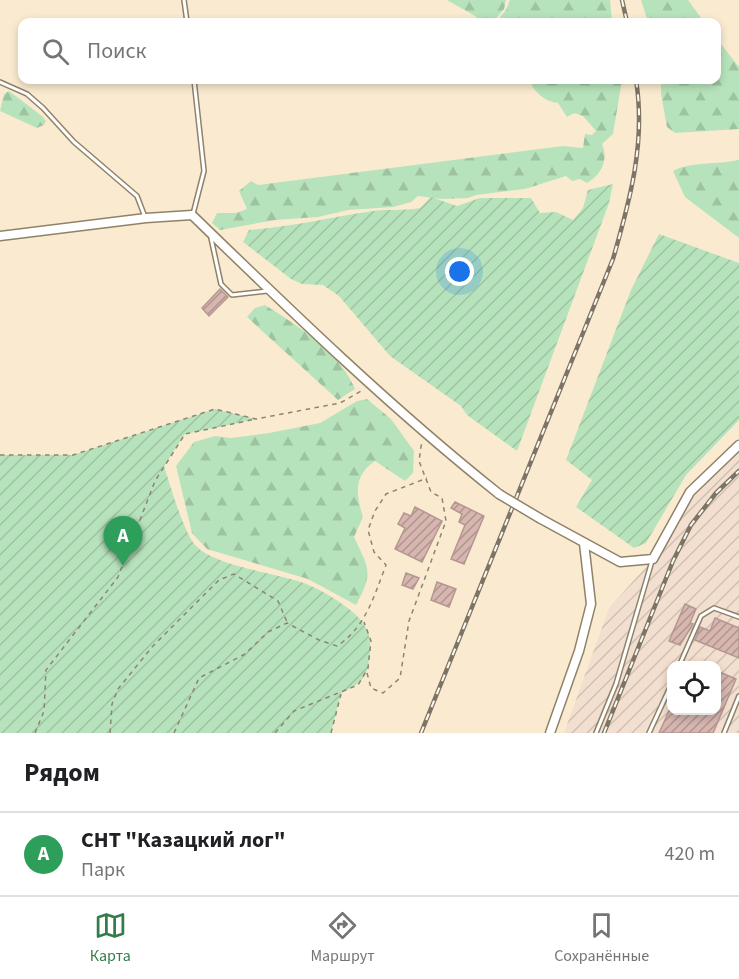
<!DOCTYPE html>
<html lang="ru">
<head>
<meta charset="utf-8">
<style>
	:root { --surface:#fff; --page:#f6f6f6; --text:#202124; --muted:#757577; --line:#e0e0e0; --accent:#327d4b }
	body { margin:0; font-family:"Source Sans 3",sans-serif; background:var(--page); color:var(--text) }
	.controls { position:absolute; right:18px; bottom:18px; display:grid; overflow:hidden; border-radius:12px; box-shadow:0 3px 9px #0003 }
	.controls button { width:54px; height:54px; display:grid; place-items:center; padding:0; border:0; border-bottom:2px solid var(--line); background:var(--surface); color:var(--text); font:30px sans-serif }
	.you { position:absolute; left:460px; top:272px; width:21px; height:21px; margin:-15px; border:4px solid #fff; border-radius:50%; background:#1a73e8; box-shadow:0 0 0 9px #1a73e833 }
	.badge { display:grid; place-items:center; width:39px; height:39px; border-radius:50%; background:var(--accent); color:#fff; font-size:20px; font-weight:700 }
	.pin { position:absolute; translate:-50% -50px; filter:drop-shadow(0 2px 3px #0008) }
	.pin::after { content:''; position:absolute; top:32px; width:21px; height:18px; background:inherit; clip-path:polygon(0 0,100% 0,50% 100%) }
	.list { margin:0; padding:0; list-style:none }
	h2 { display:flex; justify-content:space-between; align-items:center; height:78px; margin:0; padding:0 24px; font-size:26px }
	h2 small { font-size:20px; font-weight:400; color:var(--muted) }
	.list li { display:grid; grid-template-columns:39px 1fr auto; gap:18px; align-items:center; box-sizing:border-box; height:84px; padding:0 24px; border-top:2px solid var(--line) }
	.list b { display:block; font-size:22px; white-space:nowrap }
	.list p { margin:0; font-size:20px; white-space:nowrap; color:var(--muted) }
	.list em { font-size:20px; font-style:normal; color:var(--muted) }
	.icon { flex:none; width:33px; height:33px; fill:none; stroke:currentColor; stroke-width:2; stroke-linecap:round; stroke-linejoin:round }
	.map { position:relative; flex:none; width:739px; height:733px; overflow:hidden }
	.search { position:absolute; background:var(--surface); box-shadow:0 3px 9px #0003; left:18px; right:18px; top:18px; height:66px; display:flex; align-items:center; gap:15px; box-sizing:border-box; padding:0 21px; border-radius:12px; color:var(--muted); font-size:22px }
	.sheet { height:162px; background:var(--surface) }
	nav { display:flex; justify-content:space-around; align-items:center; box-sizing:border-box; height:84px; border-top:2px solid var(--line); background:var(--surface); font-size:16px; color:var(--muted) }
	nav a { display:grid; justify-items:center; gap:3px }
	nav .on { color:var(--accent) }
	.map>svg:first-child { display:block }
</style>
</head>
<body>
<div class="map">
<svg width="739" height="733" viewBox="0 0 739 733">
	<defs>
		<pattern id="industrial-furrows" width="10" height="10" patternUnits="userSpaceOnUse" patternTransform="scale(1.5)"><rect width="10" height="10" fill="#f2dfcf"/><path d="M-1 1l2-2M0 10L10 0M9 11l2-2" fill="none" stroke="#d0c0b2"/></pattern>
		<pattern id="forest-firs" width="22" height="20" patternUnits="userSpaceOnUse" patternTransform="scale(1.5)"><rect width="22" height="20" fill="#b7e3bc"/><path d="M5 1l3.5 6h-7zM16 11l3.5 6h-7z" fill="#9ec3a1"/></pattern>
		<pattern id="garden-furrows" width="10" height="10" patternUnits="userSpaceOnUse" patternTransform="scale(1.5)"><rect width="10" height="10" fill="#b7e3bc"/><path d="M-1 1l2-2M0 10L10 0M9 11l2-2" fill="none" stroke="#9ec3a1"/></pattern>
		<pattern id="building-hatch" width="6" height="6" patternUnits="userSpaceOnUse" patternTransform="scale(1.5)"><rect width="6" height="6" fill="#d7b6b0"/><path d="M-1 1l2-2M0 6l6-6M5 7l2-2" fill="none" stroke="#af948f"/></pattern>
	</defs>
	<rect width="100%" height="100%" fill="#faebd0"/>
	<path fill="url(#industrial-furrows)" fill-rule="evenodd" d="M739,445V733H564L609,608L653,559L690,492ZM672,666H716V710H672Z"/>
	<g fill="url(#forest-firs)">
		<polygon points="447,0 506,0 504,9 493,22 481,22 475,16"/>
		<polygon points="510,0 610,0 612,22 496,22 506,10"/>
		<polygon points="641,0 688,0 704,22 648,22"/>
		<polygon points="717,39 739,67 739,129 675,133 667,127 661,94 661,80 716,80"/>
		<path d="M530,80H622L613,134L602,144C609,160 601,175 587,183L580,179L572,181L566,176L525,189L476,195L468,198L441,199L418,196L411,202L393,207L348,210L318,217L275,220L220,230L212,223L217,213H236L247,209L239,191L251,181L258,185L563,146L583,148L585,134L592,135L596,131L583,116L574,113L567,117L558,103C546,102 533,92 530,80Z"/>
		<polygon points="9,91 42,116 46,121 44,125 37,128 0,111 4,94"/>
		<path d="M739,160V238L685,197L673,171C692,161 717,165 739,160Z"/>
		<path d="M265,305C298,326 339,351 355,389L338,400L247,317L255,308Z"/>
		<path d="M367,399L391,419L414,451L413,473L405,481L375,461C353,476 356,495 363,517L354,537C369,569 374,572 356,605L308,579L207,549L192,533L176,466L194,442L215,436L231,438L269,433L320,423L357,401Z"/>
	</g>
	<g fill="url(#garden-furrows)">
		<path d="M613,184L609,203L517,451L467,415L461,406L390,356L339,296L323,285L302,284L291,279L243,242L249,230C291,227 332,217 373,211C388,209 404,211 420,208L431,197L457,206L480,198H531L540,213L556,212L573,220L583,208L588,190Z"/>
		<polygon points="659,234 739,263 739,420 686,475 646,543 634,548 576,507 592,480 566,460 631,290"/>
		<path d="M215,409L256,419L185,434L164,466C170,484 184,535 197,547C217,566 274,573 301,582C318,588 335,598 349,609C364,621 372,632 370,652C368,677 364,682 341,693L331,733H0V455H73Z"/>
	</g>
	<g fill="url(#building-hatch)" stroke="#b69691" stroke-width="1.5">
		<polygon points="220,289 228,297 209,316 202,308"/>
		<polygon points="455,502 484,516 464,564 451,559 465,525 459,522 462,514 451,508"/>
		<polygon points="415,507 442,521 422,562 395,549 405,528 398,524 404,513 411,516"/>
		<polygon points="406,573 419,578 413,589 402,585"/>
		<polygon points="437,582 456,589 449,607 431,600"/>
		<polygon points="685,604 696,609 690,623 693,624 680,645 669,641"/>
		<polygon points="715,618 739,628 739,658 695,640 700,627 710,631"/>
		<polygon points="717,671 736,679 713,733 659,733 669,711 717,711"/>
	</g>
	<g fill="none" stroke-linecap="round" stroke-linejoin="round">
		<g stroke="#8f8269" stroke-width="6">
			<g id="service">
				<polyline points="184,0 187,22"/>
				<polyline points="0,82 27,94 43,108 74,142 137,196 145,217"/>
				<polyline points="193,214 204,171 194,80"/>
				<polyline points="211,238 221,284 232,295 267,291"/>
				<polyline points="679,666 701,616 714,608 739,617"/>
				<polyline points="596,733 616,684 652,561"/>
				<polyline points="649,733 672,683"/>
				<polyline points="724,733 739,696"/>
			</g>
		</g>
		<g stroke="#8f8269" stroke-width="11">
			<g id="tertiary">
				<path d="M0,236L146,218L192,215C292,312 391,408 499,494"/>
				<polyline points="541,519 620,562 653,559 690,492 739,445"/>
				<polyline points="550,733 579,651 591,604 584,543"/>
			</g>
		</g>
		<g stroke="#8e8473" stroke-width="1.5" stroke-dasharray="4.5 4.5" stroke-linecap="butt">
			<polyline points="0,455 73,455 215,409 256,419 340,403 363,390"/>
			<polyline points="367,673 371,688 383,693 400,678 409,621 446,521 442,498 431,492 419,461 422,440"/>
			<polyline points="35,733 44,711 46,670 118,577 155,481 185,434 256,419"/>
			<polyline points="110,733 112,704 118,689 152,647 219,580 234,574 278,601 287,622"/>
			<path d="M174,733L199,678L245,654L268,632L287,623L319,640L337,646C366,627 374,596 386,565L374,552L368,530L375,511L386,494L427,478"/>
			<polyline points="275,733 294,711 358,685 368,668 371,641 364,622"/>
			<polyline points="331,733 341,694"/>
		</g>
		<use href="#service" stroke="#fff" stroke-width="3"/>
		<use href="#tertiary" stroke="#fff" stroke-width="8"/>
		<g stroke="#7d7463" stroke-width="4.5">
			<g id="rail">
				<polyline points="622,0 627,22"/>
				<path d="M421,733L613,259C630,200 646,142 636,80"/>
				<polyline points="604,733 673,561 691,525 716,493 739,471"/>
			</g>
		</g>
		<use href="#rail" stroke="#fdfaf4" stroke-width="2" stroke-dasharray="7" stroke-linecap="butt"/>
		<g stroke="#8f8269" stroke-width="11" stroke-linecap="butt">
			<polyline id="tertiary-bridge" points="499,494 541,519"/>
		</g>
		<use href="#tertiary-bridge" stroke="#fff" stroke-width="8"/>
	</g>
</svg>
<div class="controls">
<button><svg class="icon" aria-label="locate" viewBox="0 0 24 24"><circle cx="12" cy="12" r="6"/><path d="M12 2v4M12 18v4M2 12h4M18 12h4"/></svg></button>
</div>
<div class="you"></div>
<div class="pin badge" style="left:123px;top:566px;background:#2e9e5b">A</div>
<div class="search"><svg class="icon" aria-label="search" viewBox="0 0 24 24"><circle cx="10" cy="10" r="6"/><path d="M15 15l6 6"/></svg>Поиск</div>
</div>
<section class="sheet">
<h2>Рядом<small></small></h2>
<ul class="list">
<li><span class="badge" style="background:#2e9e5b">A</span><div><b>СНТ &quot;Казацкий лог&quot;</b><p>Парк</p></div><em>420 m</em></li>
</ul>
</section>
<nav>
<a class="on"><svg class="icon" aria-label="map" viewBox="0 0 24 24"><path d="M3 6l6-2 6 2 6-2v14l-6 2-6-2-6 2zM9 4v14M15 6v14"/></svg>Карта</a>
<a><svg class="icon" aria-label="directions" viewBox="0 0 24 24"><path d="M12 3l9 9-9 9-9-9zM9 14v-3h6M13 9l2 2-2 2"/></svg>Маршрут</a>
<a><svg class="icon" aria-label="saved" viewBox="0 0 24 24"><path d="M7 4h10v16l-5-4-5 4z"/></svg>Сохранённые</a>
</nav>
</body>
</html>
